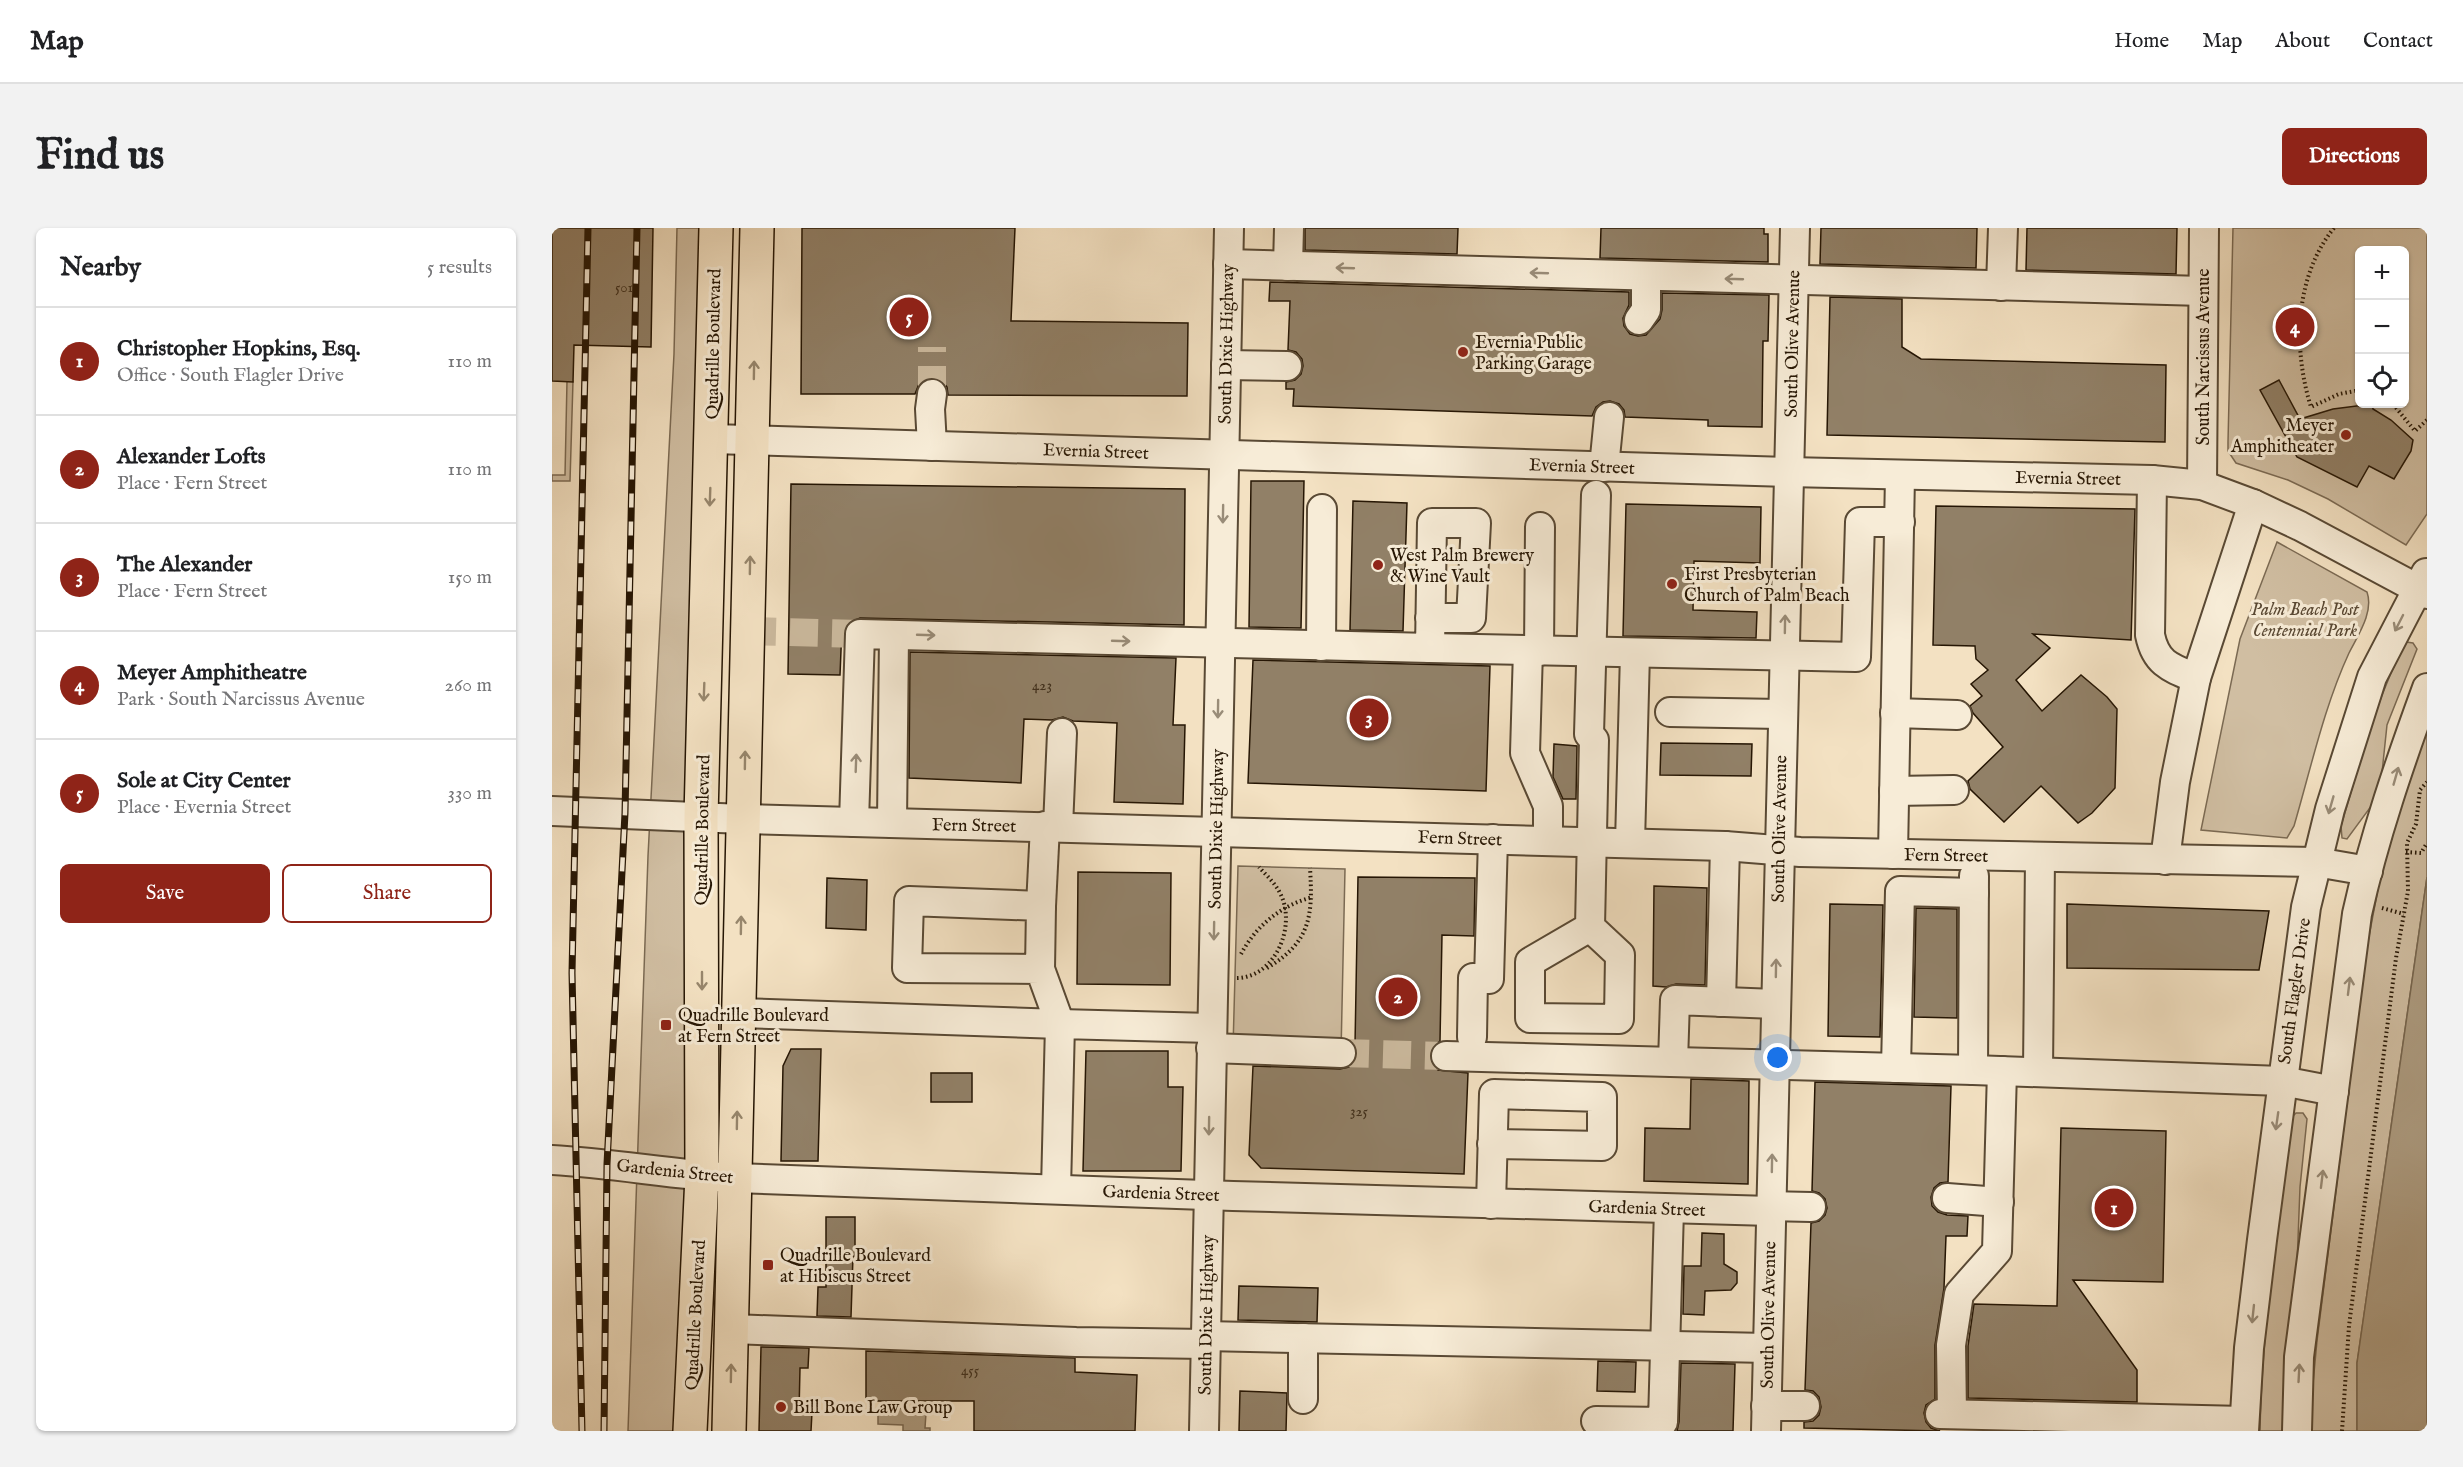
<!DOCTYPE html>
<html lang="en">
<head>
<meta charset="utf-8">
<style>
	:root { --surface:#fff; --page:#f2f2f2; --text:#202124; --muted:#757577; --line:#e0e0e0; --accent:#8f2418 }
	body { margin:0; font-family:"IM FELL English",serif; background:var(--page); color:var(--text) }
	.controls { position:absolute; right:18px; top:18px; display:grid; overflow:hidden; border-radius:9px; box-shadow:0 2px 4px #0004 }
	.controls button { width:54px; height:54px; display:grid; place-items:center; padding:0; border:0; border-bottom:2px solid var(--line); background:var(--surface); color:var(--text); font:30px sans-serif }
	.you { position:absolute; left:1226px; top:830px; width:21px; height:21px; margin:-15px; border:4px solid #fff; border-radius:50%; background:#1a73e8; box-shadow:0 0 0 9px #1a73e833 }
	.badge { display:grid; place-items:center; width:39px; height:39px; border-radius:50%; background:var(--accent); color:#fff; font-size:20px; font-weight:700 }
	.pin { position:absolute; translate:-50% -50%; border:3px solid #fff; box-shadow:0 2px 6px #0006 }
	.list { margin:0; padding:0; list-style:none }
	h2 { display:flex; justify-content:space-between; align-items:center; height:78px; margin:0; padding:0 24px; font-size:26px }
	h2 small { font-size:20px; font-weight:400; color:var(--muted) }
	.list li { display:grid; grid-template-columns:39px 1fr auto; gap:18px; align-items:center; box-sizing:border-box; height:108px; padding:0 24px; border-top:2px solid var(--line) }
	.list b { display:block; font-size:22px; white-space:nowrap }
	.list p { margin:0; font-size:20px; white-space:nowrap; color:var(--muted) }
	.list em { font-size:20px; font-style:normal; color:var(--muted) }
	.actions { display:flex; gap:12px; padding:18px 24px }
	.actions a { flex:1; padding:14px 0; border:2px solid var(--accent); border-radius:9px; text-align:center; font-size:21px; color:var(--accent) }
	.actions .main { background:var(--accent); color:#fff }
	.icon { flex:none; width:33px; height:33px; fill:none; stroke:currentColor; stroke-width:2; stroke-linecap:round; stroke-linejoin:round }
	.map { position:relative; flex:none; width:1875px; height:1203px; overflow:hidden; border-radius:9px }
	header { display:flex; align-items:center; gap:36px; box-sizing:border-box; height:84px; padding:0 30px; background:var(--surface); border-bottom:2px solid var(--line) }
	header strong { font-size:28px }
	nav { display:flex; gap:33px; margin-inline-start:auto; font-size:21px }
	.intro { display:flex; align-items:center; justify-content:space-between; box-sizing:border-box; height:144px; padding:0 36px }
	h1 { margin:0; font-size:42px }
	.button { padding:15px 27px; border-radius:9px; background:var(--accent); color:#fff; font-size:21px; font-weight:700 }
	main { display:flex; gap:36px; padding:0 36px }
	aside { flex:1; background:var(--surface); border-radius:9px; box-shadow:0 2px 4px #0004 }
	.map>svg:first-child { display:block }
</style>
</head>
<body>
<header>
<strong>Map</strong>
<nav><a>Home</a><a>Map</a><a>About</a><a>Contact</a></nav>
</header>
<div class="intro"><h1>Find us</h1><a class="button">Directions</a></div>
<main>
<aside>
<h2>Nearby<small>5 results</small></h2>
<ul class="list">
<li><span class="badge">1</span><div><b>Christopher Hopkins, Esq.</b><p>Office · South Flagler Drive</p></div><em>110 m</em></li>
<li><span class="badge">2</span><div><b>Alexander Lofts</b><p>Place · Fern Street</p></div><em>110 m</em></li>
<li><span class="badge">3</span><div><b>The Alexander</b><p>Place · Fern Street</p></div><em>150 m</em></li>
<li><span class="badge">4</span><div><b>Meyer Amphitheatre</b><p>Park · South Narcissus Avenue</p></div><em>260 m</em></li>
<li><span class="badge">5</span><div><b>Sole at City Center</b><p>Place · Evernia Street</p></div><em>330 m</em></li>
</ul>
<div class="actions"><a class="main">Save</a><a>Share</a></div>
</aside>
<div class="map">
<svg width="1875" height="1203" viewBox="0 0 1875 1203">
	<rect width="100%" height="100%" fill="#f3e1c2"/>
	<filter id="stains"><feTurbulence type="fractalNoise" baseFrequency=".00333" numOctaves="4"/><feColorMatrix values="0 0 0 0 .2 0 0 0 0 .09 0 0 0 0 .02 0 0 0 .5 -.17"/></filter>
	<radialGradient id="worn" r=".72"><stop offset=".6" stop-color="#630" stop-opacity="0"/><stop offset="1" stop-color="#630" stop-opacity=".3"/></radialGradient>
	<g fill="#d0bea2" stroke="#7b6a53" stroke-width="1.5" fill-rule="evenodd">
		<polygon points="125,0 152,0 128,1203 76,1203 96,628 122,126"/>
		<path d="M1681,0H1875V286L1854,317L1776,271L1736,252L1684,235L1676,223V214ZM1808,22H1852V176H1808Z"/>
		<polygon points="15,153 21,153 18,253 0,253 0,247 13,247"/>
		<path d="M1725,314L1815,364C1822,384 1806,407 1797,425C1772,479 1759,540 1742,598L1735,610L1649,602L1688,411Z"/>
		<path d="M1854,414L1861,415L1865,421L1835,497L1829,554L1823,573L1795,611L1790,610L1789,598C1808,536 1823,472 1854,414Z"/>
		<polygon points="1875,493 1875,649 1805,1135 1805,1203 1760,1203 1760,1166 1765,1113 1814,724 1829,645"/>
		<polygon points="686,638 793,641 789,825 681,820"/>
		<path d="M1744,885H1751L1755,891L1748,959L1745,1037L1734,1203H1708C1710,1098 1726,993 1740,889Z"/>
	</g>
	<g fill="#ad9c81" stroke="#77664f" stroke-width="1.5">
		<polygon points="1875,649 1875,1203 1805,1203 1805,1135"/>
		<polygon points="326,1180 367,1181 367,1185 374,1185 373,1200 378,1200 378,1203 351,1203 351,1197 326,1196"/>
	</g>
	<g fill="#918067" stroke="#261604" stroke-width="1.5">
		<polygon points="0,0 101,0 99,119 22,117 21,154 0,153"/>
		<polygon points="250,0 463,0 459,93 636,95 635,168 396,167 395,159 390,153 382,150 373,151 367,156 363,166 249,166"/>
		<polygon points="753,0 906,0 905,26 753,22"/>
		<polygon points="1049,0 1212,0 1212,6 1216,6 1216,34 1048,30"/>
		<polygon points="1269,0 1425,0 1424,40 1268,36"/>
		<polygon points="1475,0 1625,0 1624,46 1474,42"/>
		<polygon points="718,54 1077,64 1077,77 1071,90 1072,98 1078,106 1086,108 1094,107 1108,91 1110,82 1110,65 1217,67 1216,113 1211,113 1210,199 1156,198 1156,192 1073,189 1072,182 1067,176 1058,173 1051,174 1044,179 1040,188 741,178 742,161 734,161 734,154 743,152 749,146 751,138 750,131 744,124 736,122 738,73 717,73"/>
		<polygon points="1278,69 1350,71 1350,119 1369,131 1614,137 1613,214 1275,207"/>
		<polygon points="1727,152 1748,191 1781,181 1820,176 1821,181 1839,192 1861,212 1859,223 1842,251 1817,238 1805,259 1745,229 1708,162"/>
		<polygon points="699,253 752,253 749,400 697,399"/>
		<polygon points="239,256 633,261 632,397 308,390 290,398 288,447 236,446"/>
		<polygon points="801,273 855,275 851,403 798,402"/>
		<polygon points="1074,276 1209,279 1208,335 1142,333 1141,382 1205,384 1204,410 1071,408"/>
		<polygon points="1384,278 1583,281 1579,412 1481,406 1498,420 1464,452 1490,483 1529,447 1555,469 1565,481 1563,560 1540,585 1526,595 1489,558 1452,594 1418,561 1416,553 1451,519 1421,485 1418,478 1430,468 1419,456 1436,442 1424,431 1423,418 1381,417"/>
		<polygon points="358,424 624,430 621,497 633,497 631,576 562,574 565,495 521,493 511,489 500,492 472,491 469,555 357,550"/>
		<polygon points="701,432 938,438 934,563 696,555"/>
		<polygon points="1109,515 1200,516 1199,548 1108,547"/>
		<polygon points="1002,516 1025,518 1024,571 1011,571 1001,549"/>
		<polygon points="526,644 619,645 618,757 525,756"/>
		<polygon points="806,649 923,650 922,708 890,707 888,813 880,819 878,828 880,836 886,842 916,845 912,946 709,940 697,927 701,838 788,841 797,839 803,833 805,825 803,817"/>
		<polygon points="275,650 315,652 314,702 274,700"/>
		<polygon points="1102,658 1155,660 1153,757 1124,756 1114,759 1101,758"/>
		<polygon points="1278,676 1331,677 1328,809 1276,808"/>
		<polygon points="1515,676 1717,683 1707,742 1515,740"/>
		<polygon points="1364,680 1405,681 1405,790 1362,789"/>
		<polygon points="239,821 269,821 266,933 229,933 231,838"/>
		<polygon points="534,823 616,823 616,859 631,859 629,943 531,943"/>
		<rect x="379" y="845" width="41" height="29"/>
		<polygon points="1139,851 1197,853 1196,956 1092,953 1093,900 1138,901"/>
		<polygon points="1263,854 1399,858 1396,954 1388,955 1382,960 1379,969 1380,978 1386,984 1395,987 1416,988 1415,1008 1394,1008 1392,1060 1383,1117 1383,1171 1374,1177 1372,1185 1374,1194 1379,1200 1388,1203 1252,1200 1252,1194 1261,1193 1267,1187 1269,1179 1267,1169 1261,1163 1253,1162 1259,995 1267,993 1273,987 1275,980 1273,971 1267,965 1260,963"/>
		<polygon points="1509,900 1614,903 1611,1054 1521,1052 1585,1142 1585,1174 1416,1170 1416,1118 1422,1076 1505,1078"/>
		<polygon points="274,989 303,989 303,1028 301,1028 299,1089 265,1088 266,1059 274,1059"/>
		<polygon points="1150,1005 1172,1006 1172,1036 1185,1044 1185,1055 1179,1062 1153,1063 1152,1087 1131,1086 1132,1038 1149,1038"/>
		<polygon points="687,1058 766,1060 765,1094 686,1092"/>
		<polygon points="209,1119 257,1120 256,1140 248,1140 247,1184 260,1184 259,1203 207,1203"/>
		<polygon points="314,1123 523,1130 523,1144 585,1147 583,1203 422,1203 422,1173 314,1173"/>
		<polygon points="1046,1133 1084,1134 1083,1164 1045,1163"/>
		<polygon points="1129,1135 1183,1136 1181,1203 1125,1203 1127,1194"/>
		<polygon points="688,1163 735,1165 734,1203 687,1203"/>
	</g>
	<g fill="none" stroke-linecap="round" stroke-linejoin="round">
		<g stroke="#cab89c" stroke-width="28" stroke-dasharray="28 14" stroke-linecap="butt">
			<polyline points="380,166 380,119"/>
			<polyline points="196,403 308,406"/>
			<polyline points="789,825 894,828"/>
		</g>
		<g stroke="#594934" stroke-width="32">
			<g id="minor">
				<polyline points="676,36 1651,63"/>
				<polyline points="736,38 737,0"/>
				<polyline points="1449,58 1451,0"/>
				<polyline points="1087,92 1094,82 1094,48"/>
				<polyline points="674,137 735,138"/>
				<polyline points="380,166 378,181 380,218"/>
				<polyline points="160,211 1236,244 1600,252 1650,257 1701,276 1748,298 1875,366"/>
				<polyline points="1052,239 1057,189"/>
				<path d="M1600,252L1598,407C1604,436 1619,440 1644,450"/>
				<polyline points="1650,257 1652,0"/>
				<polyline points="769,418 770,281"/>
				<polyline points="878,420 1304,429 1308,294 1348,294"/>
				<polyline points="976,422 973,525 996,578 996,613"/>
				<polyline points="987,423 988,299"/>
				<polyline points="1118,484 1230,486"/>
				<polyline points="1343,485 1405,487"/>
				<polyline points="1342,563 1402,562"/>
				<polyline points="0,583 191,591 1173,618 1248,624 1764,634 1816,643"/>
				<polyline points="302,594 308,406 878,420 880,295 924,295 919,390 878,390"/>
				<polyline points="340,595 342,407"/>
				<polyline points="506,599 510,505"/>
				<polyline points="1078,615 1083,425"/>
				<polyline points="1341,626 1348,247"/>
				<polyline points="1613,632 1623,554 1644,450 1701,276"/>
				<polyline points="489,678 493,598"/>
				<polyline points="1038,699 978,734 978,790 1067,791 1068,727 1038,699 1042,512 1037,506 1044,267"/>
				<polyline points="1169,774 1173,618"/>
				<polyline points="187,785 508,796 488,741 355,740 357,673 489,678 488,741"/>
				<polyline points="920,809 921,750 937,751 941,611"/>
				<polyline points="659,820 789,825"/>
				<polyline points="894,828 1421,842 1702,852 1730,853 1782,863"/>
				<polyline points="1121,834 1123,772 1223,776"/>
				<polyline points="1344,840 1348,663 1422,665"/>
				<polyline points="1421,842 1422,648"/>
				<polyline points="1486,844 1488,629"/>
				<path d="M0,932C61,935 122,947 183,950L681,968L1219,983"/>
				<polyline points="504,961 508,796 659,800"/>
				<polyline points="1395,970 1447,974"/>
				<polyline points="939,976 942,866 1050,869 1050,918 940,916"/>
				<polyline points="1219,978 1259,979"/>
				<polyline points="180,1101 524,1114 653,1116"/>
				<polyline points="653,1108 1215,1120"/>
				<polyline points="751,1171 751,1110"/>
				<polyline points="1214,1178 1253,1178"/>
				<polyline points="1388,1186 1692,1193"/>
				<polyline points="1400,1186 1399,1117 1407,1066 1445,1023 1450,843"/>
				<polyline points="1044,1193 1111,1194 1117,981"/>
				<polyline points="652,1203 677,0"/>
				<polyline points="1214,1203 1243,0"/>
				<polyline points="1692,1203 1697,1120 1710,1012 1754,679 1778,581 1820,449 1874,345"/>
				<path d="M1745,1203L1747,1129L1805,686C1822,609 1848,534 1875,460"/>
			</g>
		</g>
		<g stroke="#261604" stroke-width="36">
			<g id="major">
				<polyline points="138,1203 150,948 149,589 164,0"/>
				<polyline points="177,1203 205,0"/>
			</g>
		</g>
		<g stroke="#261604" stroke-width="4" stroke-dasharray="1.5 3" stroke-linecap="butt">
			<path d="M1782,0C1742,49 1741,122 1759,179L1787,166L1808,162"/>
			<polyline points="1841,176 1863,203 1875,192"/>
			<polyline points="1854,624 1869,625 1875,615"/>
			<polyline points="1830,680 1852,686"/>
			<path d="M689,726C704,698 729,677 761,669"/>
			<path d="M715,740C759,714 761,687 758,640"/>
			<path d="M685,750C724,749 745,697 728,665C723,655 714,647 707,639"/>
			<polyline points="1790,1203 1797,1098 1844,730 1856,663 1855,615 1864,596 1868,562 1875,554"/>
		</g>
		<use href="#minor" stroke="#f7ecd7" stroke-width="28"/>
		<use href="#major" stroke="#f3e1c2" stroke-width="33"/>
		<g stroke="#261604" stroke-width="7">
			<g id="rail">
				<polyline points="30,1203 20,745 36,0"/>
				<polyline points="52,1203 55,936 73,585 85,0"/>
			</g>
		</g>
		<use href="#rail" stroke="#f7ecd7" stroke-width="4.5" stroke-dasharray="14" stroke-linecap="butt"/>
	</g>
	<defs><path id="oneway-shaft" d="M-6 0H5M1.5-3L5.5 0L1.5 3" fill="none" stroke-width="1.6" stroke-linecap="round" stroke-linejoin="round" transform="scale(1.5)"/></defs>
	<g stroke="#998c78">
		<use href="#oneway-shaft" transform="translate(793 40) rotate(-178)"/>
		<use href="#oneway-shaft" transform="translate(987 45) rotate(-178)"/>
		<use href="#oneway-shaft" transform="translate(1182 51) rotate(-178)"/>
		<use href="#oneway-shaft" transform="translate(671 286) rotate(91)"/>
		<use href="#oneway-shaft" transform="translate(1847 395) rotate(117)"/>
		<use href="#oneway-shaft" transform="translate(1233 396) rotate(-89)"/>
		<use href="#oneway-shaft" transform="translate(374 407) rotate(2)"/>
		<use href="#oneway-shaft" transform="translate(569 413) rotate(2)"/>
		<use href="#oneway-shaft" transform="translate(666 481) rotate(91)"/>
		<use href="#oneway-shaft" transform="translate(304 535) rotate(-88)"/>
		<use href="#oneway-shaft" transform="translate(1844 548) rotate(-74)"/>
		<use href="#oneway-shaft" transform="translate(1779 577) rotate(106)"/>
		<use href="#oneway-shaft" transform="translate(662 703) rotate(91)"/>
		<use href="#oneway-shaft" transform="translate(1224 740) rotate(-89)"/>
		<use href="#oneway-shaft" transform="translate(1797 758) rotate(-83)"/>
		<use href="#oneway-shaft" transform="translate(1725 893) rotate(98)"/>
		<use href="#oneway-shaft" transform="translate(657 898) rotate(91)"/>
		<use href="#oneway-shaft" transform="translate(1220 935) rotate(-89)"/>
		<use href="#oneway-shaft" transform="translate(1770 951) rotate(-83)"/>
		<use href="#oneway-shaft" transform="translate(1701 1086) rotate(96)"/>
		<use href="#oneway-shaft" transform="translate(1747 1145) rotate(-87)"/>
	</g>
	<g stroke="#97866c">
		<use href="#oneway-shaft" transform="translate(202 142) rotate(-89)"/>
		<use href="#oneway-shaft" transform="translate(158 269) rotate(92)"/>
		<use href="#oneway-shaft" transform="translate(198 337) rotate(-89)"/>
		<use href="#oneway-shaft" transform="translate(152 464) rotate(92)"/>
		<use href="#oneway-shaft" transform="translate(193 532) rotate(-89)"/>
		<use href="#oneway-shaft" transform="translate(189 697) rotate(-89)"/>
		<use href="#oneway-shaft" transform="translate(150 753) rotate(90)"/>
		<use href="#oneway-shaft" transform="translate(185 892) rotate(-89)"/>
		<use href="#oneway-shaft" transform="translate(179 1145) rotate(-89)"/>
	</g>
	<g fill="#8f2418" stroke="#f7ecd7" stroke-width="2">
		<circle cx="911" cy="124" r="6"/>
		<circle cx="1794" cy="207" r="6"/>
		<circle cx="826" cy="337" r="6"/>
		<circle cx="1120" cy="356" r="6"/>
		<rect x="108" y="791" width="12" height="12" rx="3"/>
		<rect x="210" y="1031" width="12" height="12" rx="3"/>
		<circle cx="229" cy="1179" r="6"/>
	</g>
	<g text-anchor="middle" stroke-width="6" stroke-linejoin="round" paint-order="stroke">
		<g font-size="15" fill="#41301d">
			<text x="72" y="64">501</text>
			<text x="490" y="462">423</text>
			<text x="807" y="888">325</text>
			<text x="418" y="1147">455</text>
		</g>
		<g font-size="18" fill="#261604" stroke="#f7ecd7" text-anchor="start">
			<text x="923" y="120">Evernia Public<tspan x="923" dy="21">Parking Garage</tspan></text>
			<text x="1782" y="203" text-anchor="end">Meyer<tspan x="1782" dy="21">Amphitheater</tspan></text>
			<text x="838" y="333">West Palm Brewery<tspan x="838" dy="21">&amp; Wine Vault</tspan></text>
			<text x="1132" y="352">First Presbyterian<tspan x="1132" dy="21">Church of Palm Beach</tspan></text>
			<text x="126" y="793">Quadrille Boulevard<tspan x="126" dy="21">at Fern Street</tspan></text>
			<text x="228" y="1033">Quadrille Boulevard<tspan x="228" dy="21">at Hibiscus Street</tspan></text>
			<text x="241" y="1185">Bill Bone Law Group</text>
		</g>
		<g font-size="18" fill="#261604" stroke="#f7ecd7">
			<text transform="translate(161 116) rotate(-89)" y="6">Quadrille Boulevard</text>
			<text transform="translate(674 116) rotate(-89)" y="6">South Dixie Highway</text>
			<text transform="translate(1240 116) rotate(-89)" y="6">South Olive Avenue</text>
			<text transform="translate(1651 129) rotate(-90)" y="6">South Narcissus Avenue</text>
			<text transform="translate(544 223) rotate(2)" y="6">Evernia Street</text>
			<text transform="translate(1030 238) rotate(2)" y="6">Evernia Street</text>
			<text transform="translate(1516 250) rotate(1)" y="6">Evernia Street</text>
			<text transform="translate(422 597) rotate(1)" y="6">Fern Street</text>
			<text transform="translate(664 601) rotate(-89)" y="6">South Dixie Highway</text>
			<text transform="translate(1227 601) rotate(-89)" y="6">South Olive Avenue</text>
			<text transform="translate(150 602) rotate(-89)" y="6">Quadrille Boulevard</text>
			<text transform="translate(908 610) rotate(2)" y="6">Fern Street</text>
			<text transform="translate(1394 627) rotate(1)" y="6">Fern Street</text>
			<text transform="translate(1742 763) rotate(-82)" y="6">South Flagler Drive</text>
			<text transform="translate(123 943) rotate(6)" y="6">Gardenia Street</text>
			<text transform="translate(609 965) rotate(2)" y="6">Gardenia Street</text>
			<text transform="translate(1095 980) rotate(2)" y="6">Gardenia Street</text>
			<text transform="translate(143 1087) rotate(-87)" y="6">Quadrille Boulevard</text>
			<text transform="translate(654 1087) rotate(-89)" y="6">South Dixie Highway</text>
			<text transform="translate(1216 1087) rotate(-89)" y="6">South Olive Avenue</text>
		</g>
		<g font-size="18" font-style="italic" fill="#594833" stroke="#f7ecd7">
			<text x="1753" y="387">Palm Beach Post<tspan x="1753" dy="21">Centennial Park</tspan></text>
		</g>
	</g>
	<rect width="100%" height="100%" filter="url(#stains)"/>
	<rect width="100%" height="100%" fill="url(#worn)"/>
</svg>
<div class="controls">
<button>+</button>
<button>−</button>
<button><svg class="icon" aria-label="locate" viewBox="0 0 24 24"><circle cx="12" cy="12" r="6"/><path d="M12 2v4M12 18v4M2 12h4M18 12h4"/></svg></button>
</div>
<div class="you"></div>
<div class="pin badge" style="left:1562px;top:980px">1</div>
<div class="pin badge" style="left:846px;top:769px">2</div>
<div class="pin badge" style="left:817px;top:490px">3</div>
<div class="pin badge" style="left:1743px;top:99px">4</div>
<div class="pin badge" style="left:357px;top:89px">5</div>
</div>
</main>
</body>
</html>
